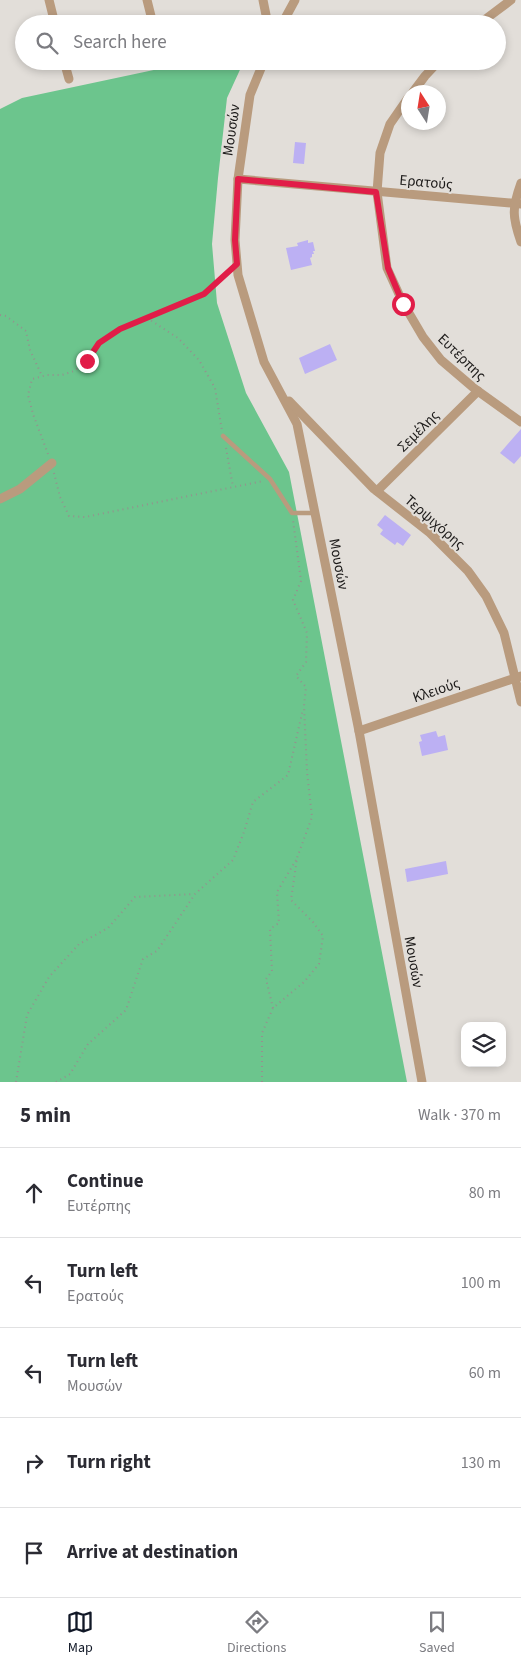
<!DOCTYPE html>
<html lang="en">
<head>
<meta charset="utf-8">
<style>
	:root { --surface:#fff; --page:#f7f7f7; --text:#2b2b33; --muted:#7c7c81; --line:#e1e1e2; --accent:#111827 }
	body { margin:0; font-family:"Source Sans 3",sans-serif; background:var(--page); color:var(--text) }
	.controls { position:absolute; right:15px; bottom:15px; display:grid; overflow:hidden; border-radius:10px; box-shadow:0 2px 8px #0003 }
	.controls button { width:45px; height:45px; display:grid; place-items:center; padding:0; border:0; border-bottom:1px solid var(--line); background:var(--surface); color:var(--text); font:25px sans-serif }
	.compass { position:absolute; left:401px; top:85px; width:45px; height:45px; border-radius:50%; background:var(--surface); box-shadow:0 2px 8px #0003; rotate:348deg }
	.stop { position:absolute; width:15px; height:15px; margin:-11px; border:4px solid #e11d48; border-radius:50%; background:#fff }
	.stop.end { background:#e11d48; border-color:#fff; box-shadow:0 1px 5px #0008 }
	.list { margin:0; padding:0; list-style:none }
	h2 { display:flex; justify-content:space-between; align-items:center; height:65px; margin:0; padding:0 20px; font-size:21px }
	h2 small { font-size:16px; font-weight:400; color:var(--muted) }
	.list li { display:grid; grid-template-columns:32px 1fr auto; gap:15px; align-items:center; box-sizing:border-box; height:90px; padding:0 20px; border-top:1px solid var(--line) }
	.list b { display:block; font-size:19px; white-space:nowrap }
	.list p { margin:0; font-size:16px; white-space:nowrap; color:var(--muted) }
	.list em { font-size:16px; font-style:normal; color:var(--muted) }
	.icon { flex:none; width:28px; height:28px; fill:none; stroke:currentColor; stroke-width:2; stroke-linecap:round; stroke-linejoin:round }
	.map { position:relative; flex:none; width:521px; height:1082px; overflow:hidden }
	.search { position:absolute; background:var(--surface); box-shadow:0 2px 8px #0003; left:15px; right:15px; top:15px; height:55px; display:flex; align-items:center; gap:12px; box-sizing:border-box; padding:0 18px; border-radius:28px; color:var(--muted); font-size:19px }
	.sheet { height:515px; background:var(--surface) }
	nav { display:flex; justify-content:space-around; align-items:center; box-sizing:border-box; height:70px; border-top:1px solid var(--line); background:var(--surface); font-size:14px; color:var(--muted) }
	nav a { display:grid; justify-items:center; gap:2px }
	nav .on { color:var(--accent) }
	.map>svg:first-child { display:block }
</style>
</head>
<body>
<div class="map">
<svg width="521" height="1082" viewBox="0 0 521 1082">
	<rect width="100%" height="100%" fill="#e2ded9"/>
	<polygon fill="#6cc58d" points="196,61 244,61 227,98 218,178 212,244 217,303 246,393 289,472 407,1082 0,1082 0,109 22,98"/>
	<g fill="#bcb0f3">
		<polygon points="295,142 306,143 304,164 293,163"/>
		<polygon points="308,240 308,243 313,242 315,251 313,251 314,254 312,254 312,257 310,258 312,265 291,270 286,248 298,246 297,243"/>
		<polygon points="330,344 337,360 305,374 299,358"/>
		<polygon points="521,429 521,456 514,464 500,453"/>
		<polygon points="385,515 411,535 403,546 397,542 395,545 380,534 383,530 377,525"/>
		<polygon points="436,731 438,737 445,735 448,750 422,756 419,742 422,741 420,735"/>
		<polygon points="446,861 448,874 407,882 405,869"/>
	</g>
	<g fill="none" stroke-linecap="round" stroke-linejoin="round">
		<g stroke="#95918e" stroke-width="2" stroke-dasharray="1 4" stroke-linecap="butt">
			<polyline points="0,315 6,316 26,331 30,350 42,376"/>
			<polyline points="147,318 178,338 199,360 215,388 222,431"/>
			<polyline points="226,448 233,487"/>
			<polyline points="48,454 33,414 28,395 32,379 47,375 62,375 74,371 87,361 99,343 120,329 204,294 229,271"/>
			<polyline points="54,473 60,497 69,516 85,517 263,481"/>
			<polyline points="273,1008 266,979 272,971 270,929 279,923 277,892 296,860"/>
			<polyline points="16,1082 27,1015 49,977 79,944 108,928 135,897 194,894"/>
			<polyline points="56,1082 70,1074 88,1044 126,1010 143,959 157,951 195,894 233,860 244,832 253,802 288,775 303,709"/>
			<polyline points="262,1082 262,1033 273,1008 304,982 319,964 323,936 313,922 291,900 297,858 312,817 307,772 304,706 306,687 296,676 306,662 307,633 293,600 301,581 293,520"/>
		</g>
		<polyline stroke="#b99b7e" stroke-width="4.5" points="223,436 270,479 292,513 315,513"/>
		<g stroke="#b99b7e" stroke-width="9">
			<polyline points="49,0 55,24"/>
			<polyline points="147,0 153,24"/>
			<polyline points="263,0 267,20 271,24"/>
			<polyline points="282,24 295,0"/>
			<polyline points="479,24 511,0"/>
			<polyline points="64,61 69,79"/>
			<polyline points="264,61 250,95 238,179 235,240 238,275 264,362 297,424 359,731 422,1082"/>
			<polyline points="413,92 425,76 439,61"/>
			<polyline points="408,98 390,124 380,153 377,192 387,268 403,303 423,337 441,360 475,389 521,422"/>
			<polyline points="238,179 521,204"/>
			<path d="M521,183C512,208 512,216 521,242"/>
			<polyline points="289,401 374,489 430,533 468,571 486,596 504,633 521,702"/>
			<polyline points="377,491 478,391"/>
			<polyline points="0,499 20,489 52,463"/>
			<polyline points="359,731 521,676"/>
		</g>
	</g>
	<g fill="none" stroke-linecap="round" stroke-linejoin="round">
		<polyline stroke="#e11d48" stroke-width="6" points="87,361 99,343 120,329 204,294 237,264 235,240 238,179 376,192 388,268 403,304"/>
	</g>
	<g text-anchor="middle" stroke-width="4" stroke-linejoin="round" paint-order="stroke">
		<g font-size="15" fill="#1c1a19" stroke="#e2ded9">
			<text transform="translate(231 130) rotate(-82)" y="5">Μουσών</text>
			<text transform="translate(426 182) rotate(5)" y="5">Ερατούς</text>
			<text transform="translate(462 357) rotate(44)" y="5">Ευτέρπης</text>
			<text transform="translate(418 431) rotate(-45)" y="5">Σεμέλης</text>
			<text transform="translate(435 522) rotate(41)" y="5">Τερψιχόρης</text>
			<text transform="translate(339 564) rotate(79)" y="5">Μουσών</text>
			<text transform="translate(436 690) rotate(-19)" y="5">Κλειούς</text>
			<text transform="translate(414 962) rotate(80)" y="5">Μουσών</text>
		</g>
	</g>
</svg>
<div class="controls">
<button><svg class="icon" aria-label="layers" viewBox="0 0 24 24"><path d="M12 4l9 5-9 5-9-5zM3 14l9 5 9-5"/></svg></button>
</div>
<svg class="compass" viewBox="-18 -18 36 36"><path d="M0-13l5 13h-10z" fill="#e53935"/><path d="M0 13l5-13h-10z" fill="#7c7c81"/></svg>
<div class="stop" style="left:403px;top:304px"></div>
<div class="stop end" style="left:87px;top:361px"></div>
<div class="search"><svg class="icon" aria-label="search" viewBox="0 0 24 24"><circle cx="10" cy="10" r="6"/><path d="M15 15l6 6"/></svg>Search here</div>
</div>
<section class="sheet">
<h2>5 min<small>Walk · 370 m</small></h2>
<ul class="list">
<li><svg class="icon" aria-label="ahead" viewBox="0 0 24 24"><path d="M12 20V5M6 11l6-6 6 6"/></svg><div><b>Continue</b><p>Ευτέρπης</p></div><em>80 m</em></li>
<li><svg class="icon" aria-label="left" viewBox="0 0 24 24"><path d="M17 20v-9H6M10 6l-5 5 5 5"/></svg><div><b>Turn left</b><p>Ερατούς</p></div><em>100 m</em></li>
<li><svg class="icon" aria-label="left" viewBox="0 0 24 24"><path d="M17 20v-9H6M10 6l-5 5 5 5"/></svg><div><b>Turn left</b><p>Μουσών</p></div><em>60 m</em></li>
<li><svg class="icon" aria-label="right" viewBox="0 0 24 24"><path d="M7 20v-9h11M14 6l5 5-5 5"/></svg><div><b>Turn right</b></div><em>130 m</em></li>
<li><svg class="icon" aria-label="arrive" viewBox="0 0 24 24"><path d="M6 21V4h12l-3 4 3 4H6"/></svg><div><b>Arrive at destination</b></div></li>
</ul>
</section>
<nav>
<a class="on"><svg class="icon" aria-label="map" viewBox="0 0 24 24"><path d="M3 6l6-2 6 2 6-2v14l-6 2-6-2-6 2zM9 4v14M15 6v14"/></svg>Map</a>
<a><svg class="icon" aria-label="directions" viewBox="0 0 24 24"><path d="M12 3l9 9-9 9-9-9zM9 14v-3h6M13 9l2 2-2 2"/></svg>Directions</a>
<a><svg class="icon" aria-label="saved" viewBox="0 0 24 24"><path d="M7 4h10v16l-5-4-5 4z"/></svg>Saved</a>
</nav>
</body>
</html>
